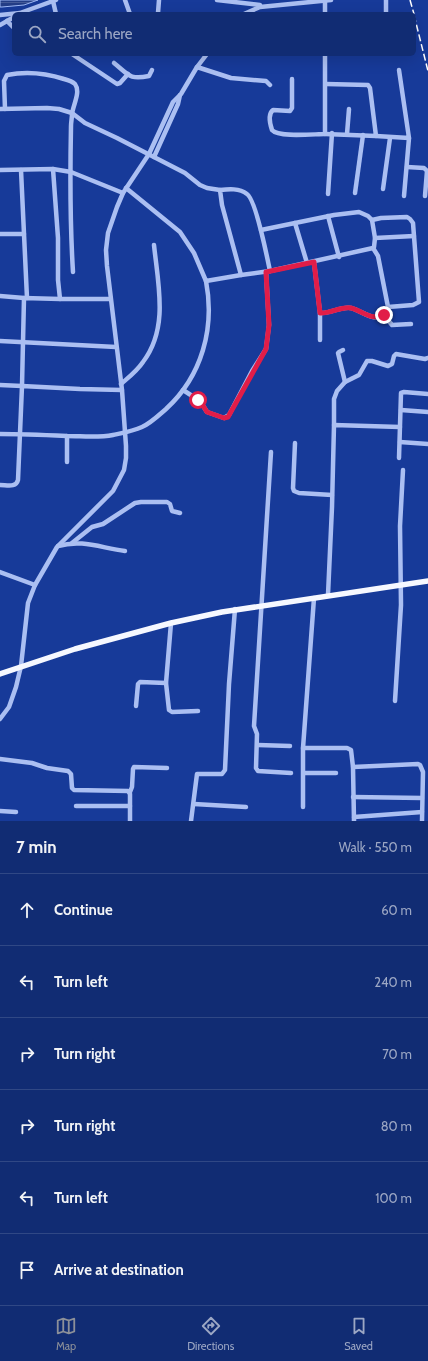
<!DOCTYPE html>
<html lang="en">
<head>
<meta charset="utf-8">
<style>
	:root { --surface:#112c73; --page:#1e387b; --text:#f1f3f6; --muted:#9ca7c4; --line:#304885; --accent:#8c9099 }
	body { margin:0; font-family:Cabin,sans-serif; background:var(--page); color:var(--text) }
	.stop { position:absolute; width:12px; height:12px; margin:-9px; border:3px solid #e11d48; border-radius:50%; background:#fff }
	.stop.end { background:#e11d48; border-color:#fff; box-shadow:0 1px 4px #0008 }
	.list { margin:0; padding:0; list-style:none }
	h2 { display:flex; justify-content:space-between; align-items:center; height:52px; margin:0; padding:0 16px; font-size:17px }
	h2 small { font-size:13px; font-weight:400; color:var(--muted) }
	.list li { display:grid; grid-template-columns:26px 1fr auto; gap:12px; align-items:center; box-sizing:border-box; height:72px; padding:0 16px; border-top:1px solid var(--line) }
	.list b { display:block; font-size:15px; white-space:nowrap }
	.list em { font-size:13px; font-style:normal; color:var(--muted) }
	.icon { flex:none; width:22px; height:22px; fill:none; stroke:currentColor; stroke-width:2; stroke-linecap:round; stroke-linejoin:round }
	.map { position:relative; flex:none; width:428px; height:821px; overflow:hidden }
	.search { position:absolute; background:var(--surface); box-shadow:0 4px 16px #0002; left:12px; right:12px; top:12px; height:44px; display:flex; align-items:center; gap:10px; box-sizing:border-box; padding:0 14px; border-radius:6px; color:var(--muted); font-size:15px }
	.sheet { height:484px; background:var(--surface) }
	nav { display:flex; justify-content:space-around; align-items:center; box-sizing:border-box; height:56px; border-top:1px solid var(--line); background:var(--surface); font-size:11px; color:var(--muted) }
	nav a { display:grid; justify-items:center; gap:2px }
	nav .on { color:var(--accent) }
	.map>svg:first-child { display:block }
</style>
</head>
<body>
<div class="map">
<svg width="428" height="821" viewBox="0 0 428 821">
	<defs>
		<pattern id="water-rules" width="6" height="5" patternUnits="userSpaceOnUse"><rect width="6" height="5" fill="#233d86"/><path d="M0 2.5h6" fill="none" stroke="#445a98"/></pattern>
	</defs>
	<rect width="100%" height="100%" fill="#173a99"/>
	<polygon fill="url(#water-rules)" stroke="#9eb8f4" points="0,0 38,0 24,5 2,7 0,7"/>
	<g fill="none" stroke-linecap="round" stroke-linejoin="round">
		<g stroke="#abbff2" stroke-width="4.5">
			<polyline points="125,0 130,14"/>
			<polyline points="217,0 260,5"/>
			<polyline points="386,0 386,14"/>
			<polyline points="53,1 56,14"/>
			<polyline points="158,13 159,0"/>
			<polyline points="244,14 260,7 331,0"/>
			<polyline points="325,14 325,1"/>
			<polyline points="0,15 20,13 56,0"/>
			<polyline points="7,21 14,28"/>
			<polyline points="0,25 14,17"/>
			<polyline points="72,54 117,84 120,83 128,74"/>
			<path d="M114,63C129,75 129,80 149,76L152,70"/>
			<polyline points="197,67 231,78 266,81 270,85"/>
			<path d="M292,79V108L290,111L273,110C268,114 270,124 272,130C279,138 314,134 325,134V54"/>
			<polyline points="0,109 47,108 59,109 72,113 85,123 117,138 185,173 200,185 207,188 220,190"/>
			<path d="M5,109L4,81L7,75C27,71 45,73 64,79C68,80 72,81 75,84C81,92 73,105 72,114C72,118 71,122 71,126C70,175 70,224 73,272"/>
			<polyline points="325,134 376,136 370,88 368,85 326,84"/>
			<polyline points="347,134 349,109"/>
			<polyline points="376,136 409,138 399,70"/>
			<polyline points="154,157 178,104 180,95"/>
			<polyline points="407,167 424,168 427,171 425,196"/>
			<polyline points="53,169 71,172 123,193"/>
			<polyline points="0,170 53,169 58,238 58,280 60,299 110,299"/>
			<polyline points="21,170 27,298"/>
			<polyline points="126,188 180,232 194,253 206,281 241,275 270,271 373,248 374,247 375,238 372,220 368,216 359,212 334,215 261,230"/>
			<polyline points="383,189 390,138"/>
			<polyline points="355,193 363,135"/>
			<polyline points="328,194 332,133"/>
			<polyline points="404,196 409,138"/>
			<polyline points="328,216 339,257"/>
			<polyline points="372,220 381,218 407,217 410,219 413,223 419,302 413,305 388,307"/>
			<polyline points="295,223 307,263"/>
			<polyline points="0,234 24,234"/>
			<polyline points="375,238 414,236"/>
			<path d="M314,262L320,313C330,314 341,306 351,308C363,311 375,324 387,313L388,307L378,256L373,248"/>
			<path d="M241,275L222,205L220,190C229,189 239,188 247,194C256,200 267,257 270,271"/>
			<polyline points="0,296 24,298"/>
			<polyline points="320,313 320,340"/>
			<polyline points="384,315 392,325 411,324"/>
			<polyline points="0,341 116,347"/>
			<polyline points="343,350 339,352 338,353 345,382"/>
			<path d="M121,384C129,377 137,371 143,362C169,328 158,284 154,245"/>
			<polyline points="0,385 22,386 24,298 60,299"/>
			<polyline points="183,390 200,401 207,412 224,418 229,415 252,371 266,349 269,325 266,272"/>
			<polyline points="401,410 428,412"/>
			<polyline points="334,425 334,399 337,391 345,382 359,375 367,361 372,361 388,366 392,364 394,356 396,354 425,359 428,358"/>
			<path d="M0,434C22,434 45,435 67,436C82,436 98,438 113,435C122,433 133,431 142,427C151,423 159,415 166,409C202,376 215,328 206,281"/>
			<polyline points="400,442 428,444"/>
			<polyline points="295,443 293,488 294,491 299,493 332,495"/>
			<polyline points="271,452 254,726 257,734 256,768 258,771 291,773"/>
			<polyline points="399,458 401,393 404,392 428,394"/>
			<polyline points="67,462 67,436"/>
			<path d="M0,485C7,485 16,488 18,480L22,386L80,389L122,390"/>
			<polyline points="72,543 92,527 103,524 135,503 141,502 167,502 170,504 172,511 180,513"/>
			<path d="M58,546C82,539 101,548 125,551"/>
			<polyline points="0,572 35,585"/>
			<polyline points="328,595 332,507 334,425 400,427"/>
			<polyline points="171,623 166,683 169,710 172,712 198,711"/>
			<polyline points="395,701 401,605 400,526 403,470"/>
			<polyline points="136,706 138,684 140,682 166,683"/>
			<polyline points="0,719 9,707 16,687 21,666 28,603 35,585 57,547 113,491 124,470 126,458 126,446 122,390 107,266 106,250 108,233 117,207 123,193 149,154 173,102 181,94 197,67 207,54"/>
			<polyline points="258,745 290,746"/>
			<polyline points="303,748 347,748 351,750 353,767 354,821"/>
			<polyline points="0,759 32,763 47,768 68,771 71,774 72,788 74,790 128,791 130,794 130,821"/>
			<polyline points="353,767 418,764 420,765 423,772 422,821"/>
			<polyline points="304,773 336,773"/>
			<polyline points="130,792 132,787 133,769 134,767 167,768"/>
			<polyline points="353,797 422,798"/>
			<polyline points="194,804 246,807"/>
			<polyline points="76,806 130,806"/>
			<polyline points="303,807 303,748 314,598"/>
			<polyline points="0,811 16,812"/>
			<polyline points="354,817 422,812"/>
			<polyline points="191,821 197,774 222,774 225,770 229,684 235,609"/>
		</g>
		<polyline stroke="#f6f8ff" stroke-width="5.5" points="0,674 75,649 171,623 222,612 428,581"/>
		<g stroke="#fff" stroke-width="1.5" stroke-dasharray="7 3" stroke-linecap="butt">
			<polyline points="410,0 414,14"/>
			<polyline points="414,15 428,71"/>
		</g>
	</g>
	<g fill="none" stroke-linecap="round" stroke-linejoin="round">
		<path stroke="#e11d48" stroke-width="5" d="M198,400L202,404L207,412L224,418L228,417L266,349L269,325L266,272L314,262L320,313C330,314 341,306 351,308C363,311 371,321 384,315"/>
	</g>
</svg>
<div class="stop" style="left:198px;top:400px"></div>
<div class="stop end" style="left:384px;top:315px"></div>
<div class="search"><svg class="icon" aria-label="search" viewBox="0 0 24 24"><circle cx="10" cy="10" r="6"/><path d="M15 15l6 6"/></svg>Search here</div>
</div>
<section class="sheet">
<h2>7 min<small>Walk · 550 m</small></h2>
<ul class="list">
<li><svg class="icon" aria-label="ahead" viewBox="0 0 24 24"><path d="M12 20V5M6 11l6-6 6 6"/></svg><div><b>Continue</b></div><em>60 m</em></li>
<li><svg class="icon" aria-label="left" viewBox="0 0 24 24"><path d="M17 20v-9H6M10 6l-5 5 5 5"/></svg><div><b>Turn left</b></div><em>240 m</em></li>
<li><svg class="icon" aria-label="right" viewBox="0 0 24 24"><path d="M7 20v-9h11M14 6l5 5-5 5"/></svg><div><b>Turn right</b></div><em>70 m</em></li>
<li><svg class="icon" aria-label="right" viewBox="0 0 24 24"><path d="M7 20v-9h11M14 6l5 5-5 5"/></svg><div><b>Turn right</b></div><em>80 m</em></li>
<li><svg class="icon" aria-label="left" viewBox="0 0 24 24"><path d="M17 20v-9H6M10 6l-5 5 5 5"/></svg><div><b>Turn left</b></div><em>100 m</em></li>
<li><svg class="icon" aria-label="arrive" viewBox="0 0 24 24"><path d="M6 21V4h12l-3 4 3 4H6"/></svg><div><b>Arrive at destination</b></div></li>
</ul>
</section>
<nav>
<a class="on"><svg class="icon" aria-label="map" viewBox="0 0 24 24"><path d="M3 6l6-2 6 2 6-2v14l-6 2-6-2-6 2zM9 4v14M15 6v14"/></svg>Map</a>
<a><svg class="icon" aria-label="directions" viewBox="0 0 24 24"><path d="M12 3l9 9-9 9-9-9zM9 14v-3h6M13 9l2 2-2 2"/></svg>Directions</a>
<a><svg class="icon" aria-label="saved" viewBox="0 0 24 24"><path d="M7 4h10v16l-5-4-5 4z"/></svg>Saved</a>
</nav>
</body>
</html>
